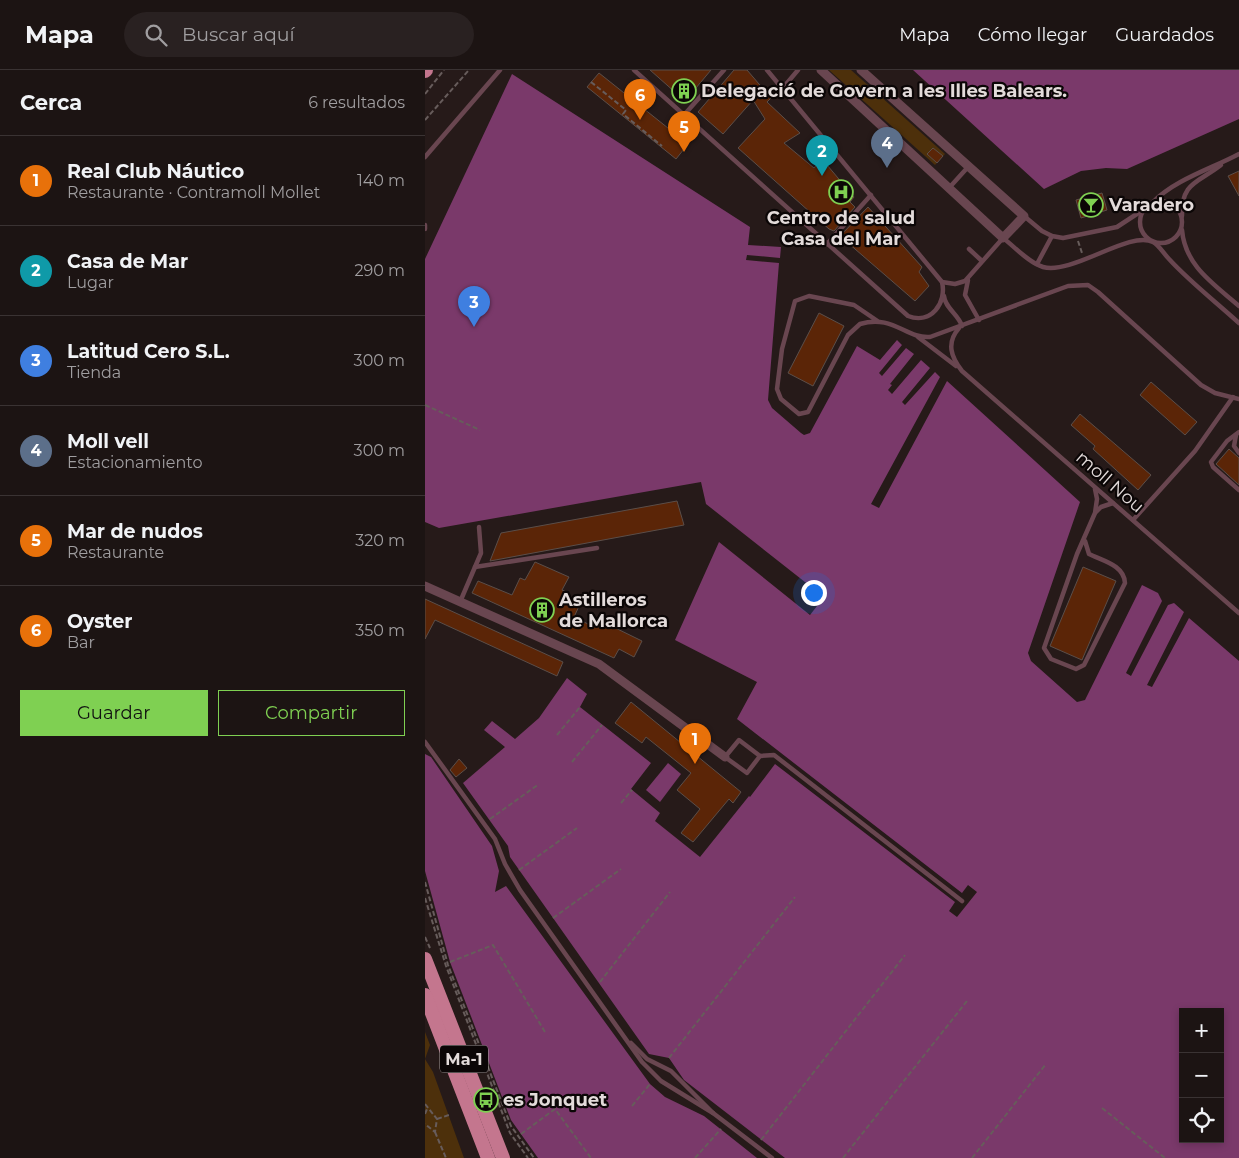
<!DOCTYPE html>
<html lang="es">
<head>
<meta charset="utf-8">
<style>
	:root { --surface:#1c1413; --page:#292121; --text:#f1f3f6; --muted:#a09ea0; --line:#3a3333; --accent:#7fd052 }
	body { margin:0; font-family:Montserrat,sans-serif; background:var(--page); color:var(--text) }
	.controls { position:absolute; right:15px; bottom:15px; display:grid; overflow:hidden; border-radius:0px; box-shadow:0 2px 8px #0003 }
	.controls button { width:45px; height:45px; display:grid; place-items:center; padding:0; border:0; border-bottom:1px solid var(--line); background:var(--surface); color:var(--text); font:25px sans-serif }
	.you { position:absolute; left:388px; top:522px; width:18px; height:18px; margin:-12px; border:4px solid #fff; border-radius:50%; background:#1a73e8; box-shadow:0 0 0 8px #1a73e833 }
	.badge { display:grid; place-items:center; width:32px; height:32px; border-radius:50%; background:var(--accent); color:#fff; font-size:16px; font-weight:700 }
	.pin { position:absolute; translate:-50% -41px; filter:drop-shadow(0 1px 2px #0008) }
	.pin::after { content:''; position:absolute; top:26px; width:18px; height:15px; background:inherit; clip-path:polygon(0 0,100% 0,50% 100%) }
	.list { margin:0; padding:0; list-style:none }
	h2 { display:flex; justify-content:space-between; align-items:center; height:65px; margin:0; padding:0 20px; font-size:21px }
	h2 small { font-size:16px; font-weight:400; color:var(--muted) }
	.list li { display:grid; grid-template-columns:32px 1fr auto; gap:15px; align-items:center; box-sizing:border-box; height:90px; padding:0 20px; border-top:1px solid var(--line) }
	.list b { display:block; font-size:19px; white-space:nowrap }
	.list p { margin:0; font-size:16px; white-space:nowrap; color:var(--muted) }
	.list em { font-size:16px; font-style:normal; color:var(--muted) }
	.actions { display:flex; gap:10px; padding:15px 20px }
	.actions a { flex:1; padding:11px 0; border:1px solid var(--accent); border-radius:0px; text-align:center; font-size:18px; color:var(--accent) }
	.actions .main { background:var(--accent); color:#111 }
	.icon { flex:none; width:28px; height:28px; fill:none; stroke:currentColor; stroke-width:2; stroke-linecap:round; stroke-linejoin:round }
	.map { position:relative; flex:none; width:814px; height:1088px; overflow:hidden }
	header { display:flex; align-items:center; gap:30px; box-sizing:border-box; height:70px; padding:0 25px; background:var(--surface); border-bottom:1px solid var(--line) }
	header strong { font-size:24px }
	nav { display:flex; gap:28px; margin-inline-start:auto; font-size:18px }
	.search { width:350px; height:45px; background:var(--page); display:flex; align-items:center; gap:12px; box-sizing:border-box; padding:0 18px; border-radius:28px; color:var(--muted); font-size:19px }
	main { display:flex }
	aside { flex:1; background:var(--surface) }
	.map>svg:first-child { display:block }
</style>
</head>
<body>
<header>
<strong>Mapa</strong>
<div class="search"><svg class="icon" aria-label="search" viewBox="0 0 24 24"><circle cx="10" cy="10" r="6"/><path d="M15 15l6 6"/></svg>Buscar aquí</div>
<nav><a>Mapa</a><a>Cómo llegar</a><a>Guardados</a></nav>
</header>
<main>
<aside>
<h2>Cerca<small>6 resultados</small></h2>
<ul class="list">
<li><span class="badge" style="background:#e8710a">1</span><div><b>Real Club Náutico</b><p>Restaurante · Contramoll Mollet</p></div><em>140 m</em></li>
<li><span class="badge" style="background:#0f9aa8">2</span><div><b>Casa de Mar</b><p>Lugar</p></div><em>290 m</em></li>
<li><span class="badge" style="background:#3f7fe0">3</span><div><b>Latitud Cero S.L.</b><p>Tienda</p></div><em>300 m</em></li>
<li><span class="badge" style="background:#5c6f8a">4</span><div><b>Moll vell</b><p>Estacionamiento</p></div><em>300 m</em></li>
<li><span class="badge" style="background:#e8710a">5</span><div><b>Mar de nudos</b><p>Restaurante</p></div><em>320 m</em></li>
<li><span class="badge" style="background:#e8710a">6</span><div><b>Oyster</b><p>Bar</p></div><em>350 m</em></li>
</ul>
<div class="actions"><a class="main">Guardar</a><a>Compartir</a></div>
</aside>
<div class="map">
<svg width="814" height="1088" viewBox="0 0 814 1088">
	<rect width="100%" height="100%" fill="#261a19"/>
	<g fill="#4d300b">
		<polygon points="404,0 426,0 520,84 510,95"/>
		<polygon points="0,962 5,975 0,989 8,1002 39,1088 0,1088"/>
	</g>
	<g fill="#7a396a" fill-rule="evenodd">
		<polygon points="488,0 814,0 814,49 702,99 681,98 656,101 619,119"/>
		<path d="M87,4L325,157L323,175L356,177L355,188L322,185L321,190L354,193L343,330L347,338L376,363L379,365L385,363L432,276L455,290L472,270L477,275L454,303L457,306L481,278L489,284L465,314L467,315L463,320L467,324L496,290L505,298L477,332L480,335L510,302L515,307L446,434L454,438L522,311L655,432L603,583L606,591L652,632L660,630L717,515L733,523L737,531L701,603L706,606L743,535L749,533L759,542L722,615L727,617L764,548L814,591V1088H360L259,1010L244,988L224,984L85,787L83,776L38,713L80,677L59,660L67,651L90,669L114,648L142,608L162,624L155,637L226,693L206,719L235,743L230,751L275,787L324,726L325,727L350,694L530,832L524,841L532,847L552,822L543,815L537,823L312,649L332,612L250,570L294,472L385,545L399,527L281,434L276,412L14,458L0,452V189ZM758,942H795V1069H758Z"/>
		<polygon points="0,684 6,687 67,776 74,801 70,822 81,816 225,1014 240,1027 279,1046 332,1088 113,1088 86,1050 25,892 0,801"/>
		<polygon points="243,693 256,704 235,732 221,720"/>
	</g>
	<g fill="#5b2507" stroke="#5b4e49">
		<polygon points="225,0 286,0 260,31"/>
		<polygon points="309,0 322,0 346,28 342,32 375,63 359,73 389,98 397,89 429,127 425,132 430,137 409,161 404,159 313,78 340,49 328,30 298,64 273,42"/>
		<polygon points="174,3 263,74 251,89 162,17"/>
		<polygon points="508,78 518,86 512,93 502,84"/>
		<polygon points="814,101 814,126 803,106"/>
		<polygon points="677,123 682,140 656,148 651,130"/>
		<polygon points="443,137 497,197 494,202 504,216 490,231 415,166"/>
		<polygon points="394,243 419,256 388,316 363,303"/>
		<polygon points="726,312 772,352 760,365 715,325"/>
		<polygon points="655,344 726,405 713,420 668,379 670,376 646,355"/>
		<polygon points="804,379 814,388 814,415 791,394"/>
		<polygon points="252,431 259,455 65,491 76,463"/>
		<polygon points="110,492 144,507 137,520 144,523 142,528 155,534 149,547 165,555 170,548 217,571 209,587 194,579 189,588 47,523 53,511 87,525 95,508 100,510"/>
		<polygon points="658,497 691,511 657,590 625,576"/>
		<polygon points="0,529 138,592 132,606 10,550 0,569"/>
		<polygon points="206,632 316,722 308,733 304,729 268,772 256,763 275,739 252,720 266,703 221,667 217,673 190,653"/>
		<polygon points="34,689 42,698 31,707 25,700"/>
	</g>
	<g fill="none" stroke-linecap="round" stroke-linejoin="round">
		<g stroke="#675c5b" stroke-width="2" stroke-dasharray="5 2.5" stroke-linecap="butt">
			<polyline points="166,12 201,40 198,44 237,76"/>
			<polyline points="0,24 19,0"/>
			<polyline points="0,50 44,0"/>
			<polyline points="653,171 657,183"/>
			<polyline points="0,335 55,360"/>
			<polyline points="132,665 155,637"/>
			<polyline points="147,692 177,655"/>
			<polyline points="196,733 207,720"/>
			<polyline points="65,749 114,714"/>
			<polyline points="94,800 152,758"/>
			<polyline points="0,812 23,895 86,1056 109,1088"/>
			<polyline points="0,828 21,896 85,1063 103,1088"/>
			<polyline points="128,848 196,799"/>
			<polyline points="0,867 5,878"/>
			<polyline points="25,892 68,875 120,962"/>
			<polyline points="175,912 245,822"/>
			<polyline points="244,988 370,827"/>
			<polyline points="0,1034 12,1049 10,1062 0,1054"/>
			<polyline points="207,1036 225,1014"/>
			<polyline points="677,1038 740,1088"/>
			<polyline points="0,1044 2,1039"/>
			<polyline points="12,1049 24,1045"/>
			<polyline points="10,1062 21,1088"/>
			<polyline points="96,1064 130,1039 166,1088"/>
			<polyline points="336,1070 480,885"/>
			<polyline points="270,1088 296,1059"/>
			<polyline points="418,1088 542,931"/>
			<polyline points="547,1088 621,994"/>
		</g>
		<g stroke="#694650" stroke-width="4.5">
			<path d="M209,0L483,246C506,255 522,233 517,212L342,0"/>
			<polyline points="357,19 373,0"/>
			<polyline points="259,45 299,0"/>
			<polyline points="0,87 75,0"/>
			<polyline points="524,118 543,97"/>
			<circle cx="736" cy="152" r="21"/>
			<path d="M728,132C751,109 786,99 814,84"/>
			<polyline points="599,146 617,161 627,166 638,168 692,157 721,138"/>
			<path d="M757,146C756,112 773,113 796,95"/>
			<polyline points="0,155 0,159"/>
			<path d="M757,160C760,196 789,214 814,236"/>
			<polyline points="402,174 446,125"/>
			<polyline points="544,179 557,191"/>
			<polyline points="612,194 627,166"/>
			<polyline points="543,210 540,225 554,250"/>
			<path d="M517,212L530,214L540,211L578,168C590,177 604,193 618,197C648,205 704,160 728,172C734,175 739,184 744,189C765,212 791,232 814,253"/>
			<path d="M519,226C520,238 533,244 537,256"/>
			<path d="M454,252L429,235L384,226L370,231L357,279L352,319L356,329L374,344L383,342L423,265L435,254C468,244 481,269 505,267L643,216L663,215L673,222L776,315L790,323L814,329"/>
			<path d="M534,258C521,273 526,287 537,301L814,543"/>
			<polyline points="493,267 531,296"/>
			<polyline points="814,362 802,371 786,392 788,397 814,420"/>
			<polyline points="811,365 809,376 814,383"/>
			<polyline points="671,442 676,437 688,433"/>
			<polyline points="708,450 770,381 808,327"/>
			<path d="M660,471L664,484C678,491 699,495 700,513L659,595L651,599L626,589L619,578L652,484L670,443L672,429L670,419"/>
			<polyline points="50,497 172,478"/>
			<polyline points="35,532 56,483 54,457"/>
			<polygon points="314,670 335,686 322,703 300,687"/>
			<polyline points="0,672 70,769 80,794 95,820 217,992 236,1011 288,1043"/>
			<polyline points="335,686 349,685 537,831"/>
			<polyline points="206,973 222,989 246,1001 288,1043 347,1088"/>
		</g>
		<g stroke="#694650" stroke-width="9">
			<polyline points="396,0 578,168 599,146 436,0"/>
			<polyline points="0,516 174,594 300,687"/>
		</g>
		<g stroke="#c4768e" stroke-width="14">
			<polyline points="0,1 1,0"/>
			<polyline points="0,889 78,1088"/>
			<polyline points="0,925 63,1088"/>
		</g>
	</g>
	<defs>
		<g id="building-ring" transform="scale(1.25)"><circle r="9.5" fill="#0b0606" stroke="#7fd052" stroke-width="1.5"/><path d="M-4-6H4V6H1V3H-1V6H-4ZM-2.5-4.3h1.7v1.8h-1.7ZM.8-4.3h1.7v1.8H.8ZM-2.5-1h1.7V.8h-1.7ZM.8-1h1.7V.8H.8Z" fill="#7fd052"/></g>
		<g id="hospital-ring" transform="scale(1.25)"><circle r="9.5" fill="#0b0606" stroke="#7fd052" stroke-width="1.5"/><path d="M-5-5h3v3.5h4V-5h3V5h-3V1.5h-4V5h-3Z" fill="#7fd052"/></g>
		<g id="bar-ring" transform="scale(1.25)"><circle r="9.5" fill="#0b0606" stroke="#7fd052" stroke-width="1.5"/><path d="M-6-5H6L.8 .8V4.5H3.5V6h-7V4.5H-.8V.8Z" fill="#7fd052"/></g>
		<g id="bus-ring" transform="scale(1.25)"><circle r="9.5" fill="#0b0606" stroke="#7fd052" stroke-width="1.5"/><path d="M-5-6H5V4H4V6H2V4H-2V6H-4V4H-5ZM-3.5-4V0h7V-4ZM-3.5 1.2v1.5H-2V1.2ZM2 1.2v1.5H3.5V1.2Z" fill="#7fd052"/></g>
	</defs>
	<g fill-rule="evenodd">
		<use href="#building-ring" x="259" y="21"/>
		<use href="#hospital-ring" x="416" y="122"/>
		<use href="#bar-ring" x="666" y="135"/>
		<use href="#building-ring" x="117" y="540"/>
		<use href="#bus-ring" x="61" y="1030"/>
	</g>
	<g text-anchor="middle" stroke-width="4.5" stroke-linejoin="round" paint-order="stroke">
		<rect fill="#0b0606" stroke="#a29b9a" stroke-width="1" x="15" y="975.5" width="48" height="27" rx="4"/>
		<g font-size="16" font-weight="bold" fill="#e3dbda">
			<text x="39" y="995">Ma-1</text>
		</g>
		<g font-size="18" font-weight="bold" fill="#e3dbda" stroke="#0b0606" text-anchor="start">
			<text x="276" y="27">Delegació de Govern a les Illes Balears.</text>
			<text x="684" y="141">Varadero</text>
			<text x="416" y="154" text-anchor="middle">Centro de salud<tspan x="416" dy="21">Casa del Mar</tspan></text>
			<text x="134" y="536">Astilleros<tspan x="134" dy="21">de Mallorca</tspan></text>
			<text x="78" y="1036">es Jonquet</text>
		</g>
		<g font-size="18" fill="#e3dbda" stroke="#0b0606">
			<text transform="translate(685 412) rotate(41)" y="6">moll Nou</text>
		</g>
	</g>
</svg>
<div class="controls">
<button>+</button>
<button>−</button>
<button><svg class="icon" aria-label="locate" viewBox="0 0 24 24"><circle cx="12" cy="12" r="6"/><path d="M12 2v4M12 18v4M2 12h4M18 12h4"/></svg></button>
</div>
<div class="you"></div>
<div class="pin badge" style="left:270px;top:694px;background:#e8710a">1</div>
<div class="pin badge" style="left:397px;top:106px;background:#0f9aa8">2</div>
<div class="pin badge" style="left:49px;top:257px;background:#3f7fe0">3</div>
<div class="pin badge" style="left:462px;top:98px;background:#5c6f8a">4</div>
<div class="pin badge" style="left:259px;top:82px;background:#e8710a">5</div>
<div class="pin badge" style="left:215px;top:50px;background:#e8710a">6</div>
</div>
</main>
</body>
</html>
